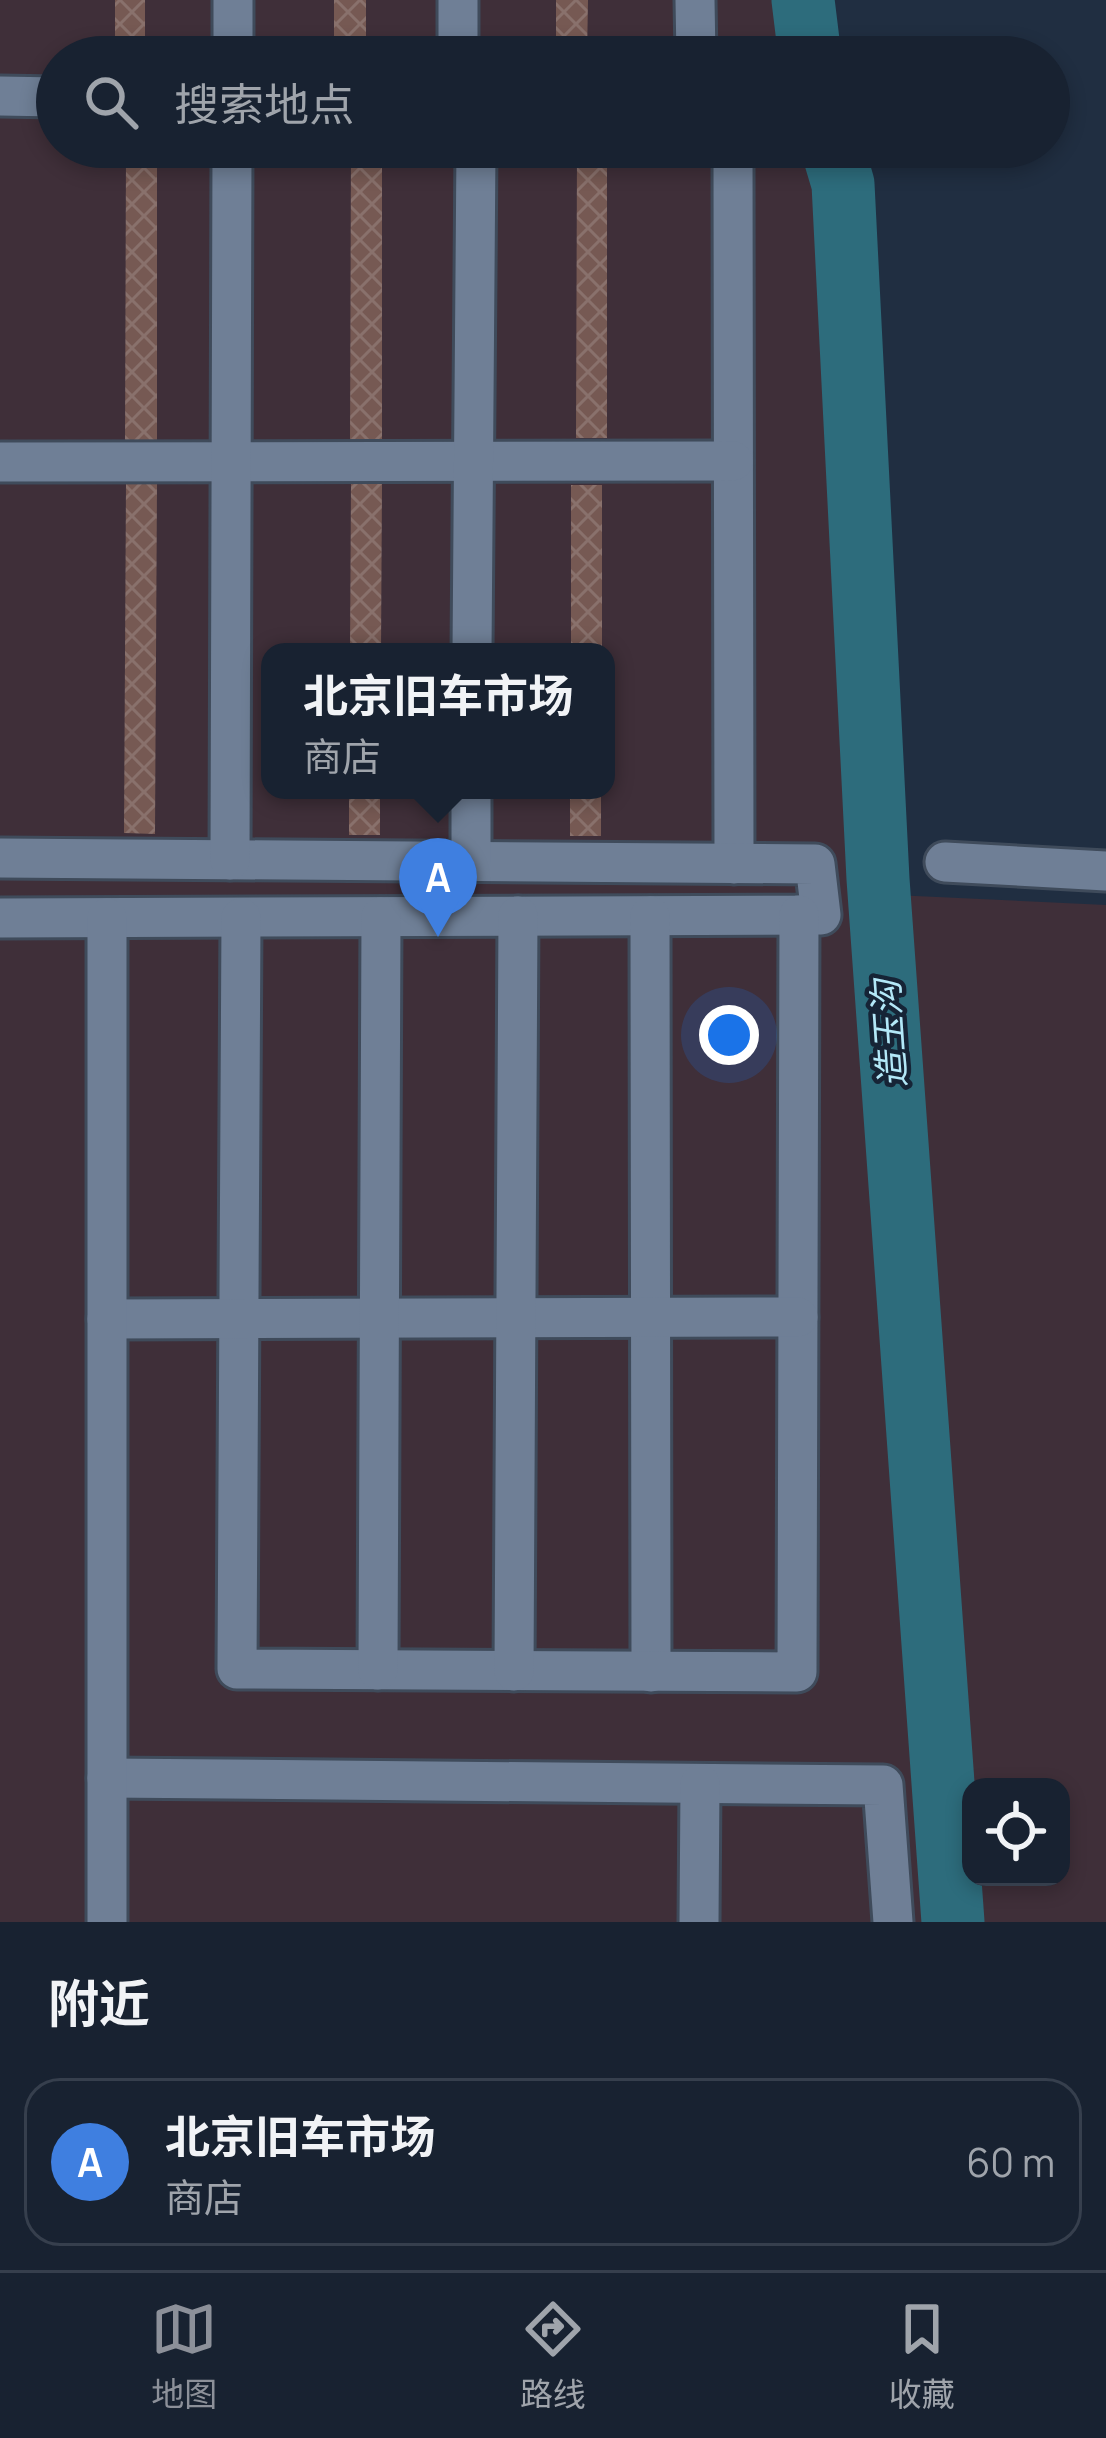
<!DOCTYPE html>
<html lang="zh">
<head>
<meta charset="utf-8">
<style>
	:root { --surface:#182231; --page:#252f3d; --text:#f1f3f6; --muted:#9fa4ab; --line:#363f4d; --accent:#8c9099 }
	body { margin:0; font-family:Manrope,"Noto Sans SC",sans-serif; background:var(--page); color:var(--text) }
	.controls { position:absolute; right:36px; bottom:36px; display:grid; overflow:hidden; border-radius:24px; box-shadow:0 6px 18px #0003 }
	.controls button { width:108px; height:108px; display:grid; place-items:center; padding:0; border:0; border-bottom:3px solid var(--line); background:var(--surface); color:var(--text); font:60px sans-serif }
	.you { position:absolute; left:729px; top:1035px; width:42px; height:42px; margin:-30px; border:9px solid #fff; border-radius:50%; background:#1a73e8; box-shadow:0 0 0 18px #1a73e833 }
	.badge { display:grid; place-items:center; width:78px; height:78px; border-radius:50%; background:var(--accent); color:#fff; font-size:39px; font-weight:700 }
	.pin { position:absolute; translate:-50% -99px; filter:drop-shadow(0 3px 6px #0008) }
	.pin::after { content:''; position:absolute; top:63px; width:42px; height:36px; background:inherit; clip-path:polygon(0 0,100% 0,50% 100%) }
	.popup { position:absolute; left:261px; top:643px; width:354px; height:156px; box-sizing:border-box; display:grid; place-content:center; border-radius:24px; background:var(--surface); filter:drop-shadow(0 3px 9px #0005); font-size:39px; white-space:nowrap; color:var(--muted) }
	.popup b { font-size:45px; color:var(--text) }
	.popup::after { content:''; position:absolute; left:50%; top:100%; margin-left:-24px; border:24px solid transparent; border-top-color:var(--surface) }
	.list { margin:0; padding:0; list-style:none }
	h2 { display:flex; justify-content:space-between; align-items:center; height:156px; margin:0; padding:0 48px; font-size:51px }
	h2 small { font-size:39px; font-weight:400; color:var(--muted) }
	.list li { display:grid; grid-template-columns:78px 1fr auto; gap:36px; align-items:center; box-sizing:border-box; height:168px; margin:0 24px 24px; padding:0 24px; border:3px solid var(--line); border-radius:36px }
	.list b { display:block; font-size:45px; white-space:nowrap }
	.list p { margin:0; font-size:39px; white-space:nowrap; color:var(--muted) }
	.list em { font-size:39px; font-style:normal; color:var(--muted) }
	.icon { flex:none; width:66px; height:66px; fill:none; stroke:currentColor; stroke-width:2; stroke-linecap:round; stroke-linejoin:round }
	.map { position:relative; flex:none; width:1106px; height:1922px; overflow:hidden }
	.search { position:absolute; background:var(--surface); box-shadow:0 6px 18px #0003; left:36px; right:36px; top:36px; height:132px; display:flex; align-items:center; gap:30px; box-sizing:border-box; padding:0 42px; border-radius:66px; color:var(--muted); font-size:45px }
	.sheet { height:348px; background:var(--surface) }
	nav { display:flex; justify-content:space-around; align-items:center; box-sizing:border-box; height:168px; border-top:3px solid var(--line); background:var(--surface); font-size:33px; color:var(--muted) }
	nav a { display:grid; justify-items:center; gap:6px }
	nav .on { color:var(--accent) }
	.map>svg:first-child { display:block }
</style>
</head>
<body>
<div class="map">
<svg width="1106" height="1922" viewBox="0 0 1106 1922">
	<defs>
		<pattern id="building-cross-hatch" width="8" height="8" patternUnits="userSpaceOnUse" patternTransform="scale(3)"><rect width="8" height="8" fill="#765953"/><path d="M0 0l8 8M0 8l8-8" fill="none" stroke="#89716c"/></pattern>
	</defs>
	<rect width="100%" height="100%" fill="#202e41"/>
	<g fill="#3f2f39" fill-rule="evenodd">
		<path d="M0,0H779L785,57H57V147H811L824,177L942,1922H0ZM270,652H606V790H270Z"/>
		<path d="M894,895L1106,905V1922H966ZM971,1787H1061V1877H971Z"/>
	</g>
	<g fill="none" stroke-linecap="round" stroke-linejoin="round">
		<g stroke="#2d6c7c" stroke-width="63">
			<polyline points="803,0 810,57"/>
			<polyline points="832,147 843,184 878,879 953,1922"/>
		</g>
	</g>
	<g fill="url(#building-cross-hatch)">
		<rect x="115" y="0" width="30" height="55"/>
		<rect x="334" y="0" width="32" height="57"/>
		<polygon points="556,0 588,0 587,57 556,57"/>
		<polygon points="126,147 157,147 157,449 125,449"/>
		<polygon points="351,147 382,147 382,447 350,447"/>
		<polygon points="577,147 607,147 607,438 576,438"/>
		<polygon points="126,482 157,483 155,834 124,833"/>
		<polygon points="351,484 382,484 381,652 350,652"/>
		<rect x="571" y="485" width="31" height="167"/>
		<rect x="349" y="790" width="31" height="45"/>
		<rect x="570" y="790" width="31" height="46"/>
	</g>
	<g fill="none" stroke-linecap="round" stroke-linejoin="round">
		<g stroke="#3f4b5b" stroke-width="45">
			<g id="street">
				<polyline points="695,0 696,57"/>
				<polyline points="233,57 233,0"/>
				<polyline points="458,57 458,0"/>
				<polyline points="0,96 57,97"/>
				<polyline points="733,147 734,864"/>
				<polyline points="0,462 733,461"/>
				<polyline points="472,652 476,147"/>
				<polyline points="0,858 815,864 821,915 0,918"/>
				<polyline points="230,860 232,147"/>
				<polyline points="471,862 471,790"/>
				<polyline points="945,862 1106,871"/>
				<polyline points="650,916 651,1672"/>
				<polyline points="241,918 237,1669 797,1672 799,915"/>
				<polyline points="107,1319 798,1317"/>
				<polyline points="378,1670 381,917"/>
				<polyline points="514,1671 518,916"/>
				<polyline points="107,1778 883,1785 893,1922"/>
				<polyline points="107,1922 107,918"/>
				<polyline points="699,1922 700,1784"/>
			</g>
		</g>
		<use href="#street" stroke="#6f7f96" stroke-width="39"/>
	</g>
	<g text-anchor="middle" stroke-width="9" stroke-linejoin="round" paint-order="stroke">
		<g font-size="36" font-style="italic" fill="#b3e8f8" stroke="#162436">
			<text transform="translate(889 1034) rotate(-94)" y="13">造玉沟</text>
		</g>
	</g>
</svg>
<div class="controls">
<button><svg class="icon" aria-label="locate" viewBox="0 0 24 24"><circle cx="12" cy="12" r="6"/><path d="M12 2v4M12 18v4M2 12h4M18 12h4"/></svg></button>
</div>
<div class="you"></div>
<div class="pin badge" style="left:438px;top:937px;background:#3f7fe0">A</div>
<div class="popup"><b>北京旧车市场</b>商店</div>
<div class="search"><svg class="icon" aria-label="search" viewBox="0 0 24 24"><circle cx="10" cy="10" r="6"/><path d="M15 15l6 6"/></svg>搜索地点</div>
</div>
<section class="sheet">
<h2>附近<small></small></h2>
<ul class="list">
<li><span class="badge" style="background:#3f7fe0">A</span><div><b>北京旧车市场</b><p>商店</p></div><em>60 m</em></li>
</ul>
</section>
<nav>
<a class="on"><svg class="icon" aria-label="map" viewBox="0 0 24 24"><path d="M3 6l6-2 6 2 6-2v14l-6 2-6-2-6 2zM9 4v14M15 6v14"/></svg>地图</a>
<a><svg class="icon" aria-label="directions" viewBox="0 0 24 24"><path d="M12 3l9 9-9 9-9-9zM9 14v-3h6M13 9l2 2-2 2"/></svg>路线</a>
<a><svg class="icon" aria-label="saved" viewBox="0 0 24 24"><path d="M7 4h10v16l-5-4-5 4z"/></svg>收藏</a>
</nav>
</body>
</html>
